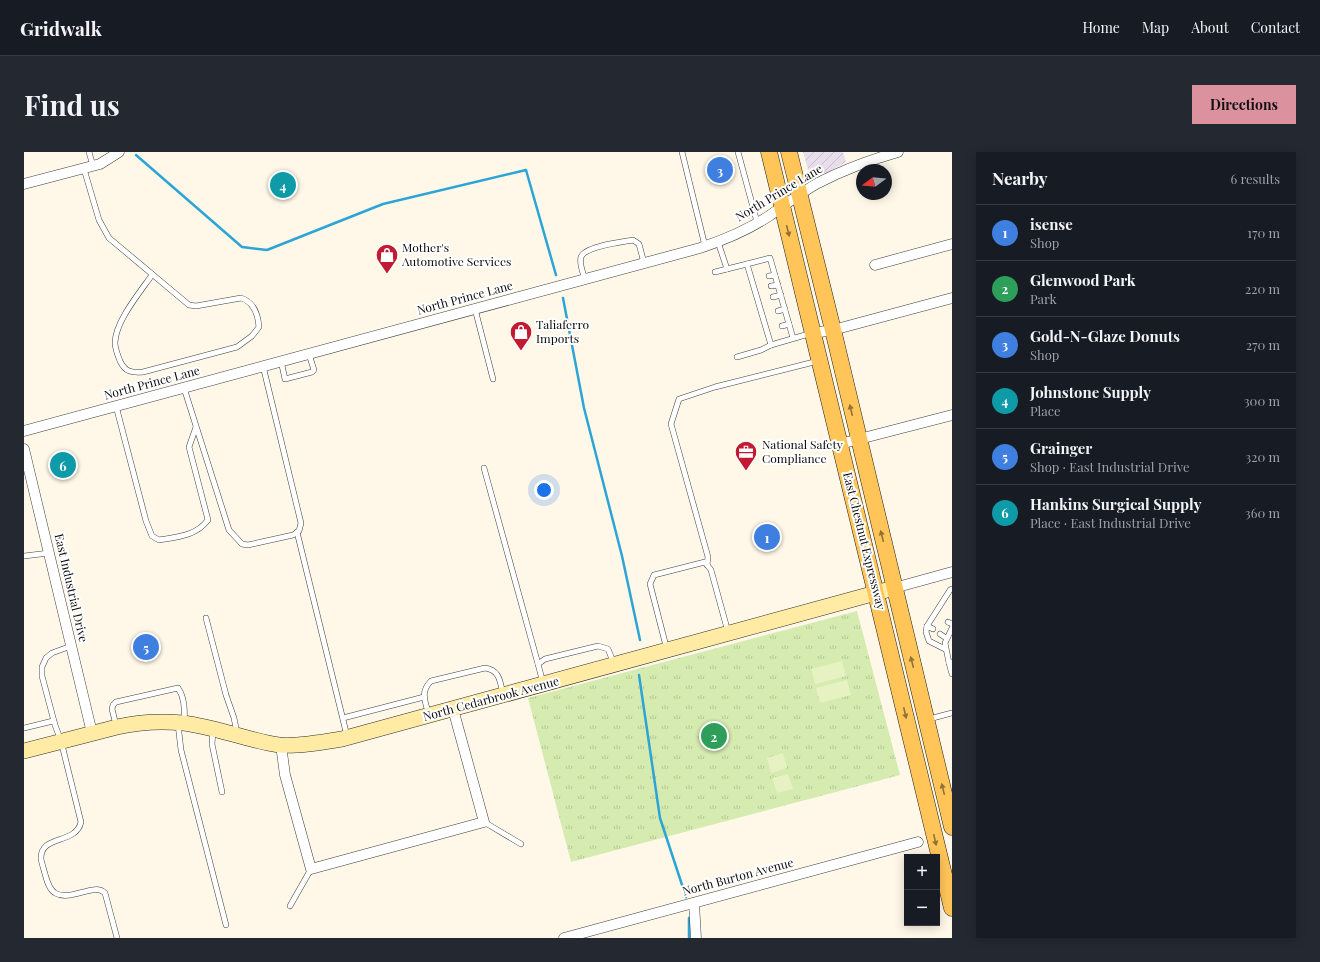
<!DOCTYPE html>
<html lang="en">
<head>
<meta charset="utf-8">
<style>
	:root { --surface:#171b24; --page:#242831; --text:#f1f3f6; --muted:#9ea1a6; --line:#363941; --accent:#dc919f }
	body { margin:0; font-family:"Playfair Display",serif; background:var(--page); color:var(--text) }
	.controls { position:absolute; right:12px; bottom:12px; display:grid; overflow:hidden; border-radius:0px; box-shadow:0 2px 10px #0003 }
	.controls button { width:36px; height:36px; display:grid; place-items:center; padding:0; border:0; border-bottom:1px solid var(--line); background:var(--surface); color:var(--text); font:20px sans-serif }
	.compass { position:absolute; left:832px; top:12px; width:36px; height:36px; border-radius:50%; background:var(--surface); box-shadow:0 2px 10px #0003; rotate:254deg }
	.you { position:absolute; left:520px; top:338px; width:14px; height:14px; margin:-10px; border:3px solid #fff; border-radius:50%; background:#1a73e8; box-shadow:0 0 0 6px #1a73e833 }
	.badge { display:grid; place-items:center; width:26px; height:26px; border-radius:50%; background:var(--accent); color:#fff; font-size:13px; font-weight:700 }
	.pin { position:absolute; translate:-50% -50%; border:2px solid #fff; box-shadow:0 1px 4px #0006 }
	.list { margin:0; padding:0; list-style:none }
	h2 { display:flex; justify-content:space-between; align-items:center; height:52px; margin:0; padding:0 16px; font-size:17px }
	h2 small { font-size:13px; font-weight:400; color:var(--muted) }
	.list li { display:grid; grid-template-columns:26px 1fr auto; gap:12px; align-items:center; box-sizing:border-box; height:56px; padding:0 16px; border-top:1px solid var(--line) }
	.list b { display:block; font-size:15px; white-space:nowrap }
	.list p { margin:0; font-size:13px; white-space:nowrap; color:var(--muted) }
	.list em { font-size:13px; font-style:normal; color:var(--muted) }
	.map { position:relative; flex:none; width:928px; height:786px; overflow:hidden; border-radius:0px }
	header { display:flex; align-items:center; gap:24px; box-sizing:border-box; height:56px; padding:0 20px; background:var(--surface); border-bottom:1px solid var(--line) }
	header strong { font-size:19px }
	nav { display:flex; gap:22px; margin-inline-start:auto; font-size:14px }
	.intro { display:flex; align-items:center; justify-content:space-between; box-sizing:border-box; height:96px; padding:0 24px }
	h1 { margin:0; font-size:28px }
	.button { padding:10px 18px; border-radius:0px; background:var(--accent); color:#111; font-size:14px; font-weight:700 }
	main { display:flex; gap:24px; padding:0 24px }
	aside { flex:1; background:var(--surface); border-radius:0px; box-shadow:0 2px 10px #0003 }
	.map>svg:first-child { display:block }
</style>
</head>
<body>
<header>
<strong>Gridwalk</strong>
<nav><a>Home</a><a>Map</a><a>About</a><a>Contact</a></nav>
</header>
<div class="intro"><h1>Find us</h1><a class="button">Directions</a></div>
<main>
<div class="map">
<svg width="928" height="786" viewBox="0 0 928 786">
	<defs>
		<pattern id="industrial-furrows" width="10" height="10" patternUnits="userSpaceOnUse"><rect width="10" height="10" fill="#e8deeb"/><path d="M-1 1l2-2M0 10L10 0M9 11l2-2" fill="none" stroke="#c6bdc8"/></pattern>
		<pattern id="park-tufts" width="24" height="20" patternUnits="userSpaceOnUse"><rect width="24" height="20" fill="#d5ebb0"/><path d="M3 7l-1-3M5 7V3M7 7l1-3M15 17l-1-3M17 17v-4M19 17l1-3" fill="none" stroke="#b6c896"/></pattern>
	</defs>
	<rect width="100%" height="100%" fill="#fff8e9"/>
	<polygon fill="url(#industrial-furrows)" points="779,0 819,0 822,10 803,21 789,23 785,21"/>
	<polygon fill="url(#park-tufts)" points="833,459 876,623 547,710 504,546"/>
	<g fill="#e7f2c3">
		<polygon points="818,509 822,524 791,532 787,517"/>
		<polygon points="823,528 827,543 796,551 792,536"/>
		<polygon points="759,601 763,616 747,621 743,606"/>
		<polygon points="764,622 769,637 753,641 748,626"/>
	</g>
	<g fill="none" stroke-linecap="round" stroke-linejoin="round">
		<g stroke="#2ca4d6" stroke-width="2.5">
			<polyline points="112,3 218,95 243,98 359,52 502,18 532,123"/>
			<polyline points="539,146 560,256 598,404 616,488"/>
			<polyline points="615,523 636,666 662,745"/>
			<polyline points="665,786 665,766"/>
		</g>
		<g stroke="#3e3e3e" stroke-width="6">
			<g id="lane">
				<polyline points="65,0 69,14"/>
				<polyline points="658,0 681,94"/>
				<polyline points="714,0 733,70"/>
				<path d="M60,17L75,68L85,86L165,153L172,154L217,146C230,150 234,162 235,175L228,184L213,195L119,220C108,221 101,220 96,209C94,204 91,196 91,191C91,170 116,140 128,123"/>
				<polyline points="694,90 703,117 723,112 747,193 788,181"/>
				<polyline points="723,112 746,106 769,186"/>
				<polyline points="691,120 703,117"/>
				<polyline points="745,124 751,123"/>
				<path d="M561,127C559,121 555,112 557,105C561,94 598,90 609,88L615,92L620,111"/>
				<polyline points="747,134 754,133"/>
				<polyline points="749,145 757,143"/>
				<polyline points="451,157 469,227"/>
				<polyline points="754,159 761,157"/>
				<polyline points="758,174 765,172"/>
				<polyline points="713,205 737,198 747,193"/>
				<polyline points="257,209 261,227 288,220 290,218 285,202"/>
				<polyline points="160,236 205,378 218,392 224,393 269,383 275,379 277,371 239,214"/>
				<path d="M92,254L122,369L128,384L135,388C153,385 172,384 184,368L165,295L172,275"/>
				<polyline points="460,316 514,512"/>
				<polyline points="273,380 323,584"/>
				<polyline points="0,404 25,401"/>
				<polyline points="683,413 684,405 647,272 655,247 691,235 794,209"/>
				<polyline points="182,466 202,543 210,566 213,581"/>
				<polyline points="924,470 928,472"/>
				<polyline points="903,474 902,480 905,489 921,497"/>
				<polyline points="909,477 903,474 926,438 928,437"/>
				<polyline points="916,482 922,486"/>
				<path d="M47,494L28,501L22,506L18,515V524L31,573L37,589L57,670C52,693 16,682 17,707C18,712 20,718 21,722C23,729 25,737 31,741C47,750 70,730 81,741L93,786"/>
				<polyline points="643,498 626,432 630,423 681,410 687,418 704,480"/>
				<polyline points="927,510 925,511 928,522"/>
				<polyline points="925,511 921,491 928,476"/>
				<polyline points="519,531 514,512 521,507 574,494 584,497 590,512"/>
				<path d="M405,563C401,549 396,540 407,529L461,516C476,518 476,530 479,542"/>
				<polyline points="319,566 400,545"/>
				<polyline points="905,567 928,561"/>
				<polyline points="154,572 157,598 202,773"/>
				<path d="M92,573L88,557L89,553L92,550L154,536C161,546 161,559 160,570"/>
				<polyline points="0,576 29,569"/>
				<polyline points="189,579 188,592 198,640"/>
				<polyline points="460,670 497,692"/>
				<polyline points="266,754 287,717"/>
			</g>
		</g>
		<g stroke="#3e3e3e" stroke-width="11">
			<g id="street">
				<polyline points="0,32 76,12 95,0"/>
				<polyline points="851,113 928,92"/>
				<polyline points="789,181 809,178 928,146"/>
				<path d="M0,279L676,96C700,88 724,78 745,64C761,53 776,41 794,31C819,18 846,8 874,0"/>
				<polyline points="816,292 928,263"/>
				<polyline points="0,297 68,581"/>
				<polyline points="870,436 928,420"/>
				<polyline points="257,593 261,623 287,717 460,670 429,557"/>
				<polyline points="670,751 672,786"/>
				<polyline points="540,786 894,690"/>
			</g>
		</g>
		<g stroke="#2d2d2d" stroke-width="16">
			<path id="secondary" d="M0,599L93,575C115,570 137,569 159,571C192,575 222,588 255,593C273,595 300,590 318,587L870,436"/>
		</g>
		<g stroke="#1c1c1c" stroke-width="17">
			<g id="primary">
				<polyline points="745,0 928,756"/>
				<polyline points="765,0 809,178 928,675"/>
			</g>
		</g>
		<use href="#lane" stroke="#fff" stroke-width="5"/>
		<use href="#street" stroke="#fff" stroke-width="10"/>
		<use href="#secondary" stroke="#ffeba4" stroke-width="15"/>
		<use href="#primary" stroke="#ffc559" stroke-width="16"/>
	</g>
	<defs><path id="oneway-solid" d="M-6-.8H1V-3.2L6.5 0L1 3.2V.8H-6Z"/></defs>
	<g fill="#917136">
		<use href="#oneway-solid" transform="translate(764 79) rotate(76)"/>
		<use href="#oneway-solid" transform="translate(827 258) rotate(-103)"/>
		<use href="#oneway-solid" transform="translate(858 384) rotate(-104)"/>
		<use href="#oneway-solid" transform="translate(888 510) rotate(-104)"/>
		<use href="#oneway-solid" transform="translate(881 561) rotate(77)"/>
		<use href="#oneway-solid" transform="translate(919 637) rotate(-104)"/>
		<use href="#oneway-solid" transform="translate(911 688) rotate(77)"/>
	</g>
	<defs>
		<g id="shop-pin" transform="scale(1.15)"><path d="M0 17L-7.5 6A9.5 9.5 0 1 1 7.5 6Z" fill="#c31a34" stroke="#fff"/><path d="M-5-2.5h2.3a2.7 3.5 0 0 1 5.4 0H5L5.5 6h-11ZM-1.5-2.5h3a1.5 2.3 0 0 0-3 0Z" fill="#fff"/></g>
		<g id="office-pin" transform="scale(1.15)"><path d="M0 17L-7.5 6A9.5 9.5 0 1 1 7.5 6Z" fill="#c31a34" stroke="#fff"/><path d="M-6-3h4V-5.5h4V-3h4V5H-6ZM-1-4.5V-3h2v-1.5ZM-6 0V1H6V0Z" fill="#fff"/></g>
	</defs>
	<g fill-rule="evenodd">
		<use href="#shop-pin" x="363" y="103"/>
		<use href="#shop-pin" x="497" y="180"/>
		<use href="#office-pin" x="722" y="300"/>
	</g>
	<g text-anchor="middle" stroke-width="4" stroke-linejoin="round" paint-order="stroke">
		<g font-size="12" fill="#0b0b0b" stroke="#fff">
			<text transform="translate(755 41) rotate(-31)" y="4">North Prince Lane</text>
			<text transform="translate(441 146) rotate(-15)" y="4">North Prince Lane</text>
			<text transform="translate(128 231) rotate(-15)" y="4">North Prince Lane</text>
			<text transform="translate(840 389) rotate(76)" y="4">East Chestnut Expressway</text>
			<text transform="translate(47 436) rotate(77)" y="4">East Industrial Drive</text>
			<text transform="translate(467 547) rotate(-15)" y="4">North Cedarbrook Avenue</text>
			<text transform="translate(714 725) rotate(-15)" y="4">North Burton Avenue</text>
		</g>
		<g font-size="12" fill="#0b0b0b" stroke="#fff" text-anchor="start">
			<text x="378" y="100">Mother's<tspan x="378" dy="14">Automotive Services</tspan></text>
			<text x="512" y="177">Taliaferro<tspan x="512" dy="14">Imports</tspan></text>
			<text x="738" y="297">National Safety<tspan x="738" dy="14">Compliance</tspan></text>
		</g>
	</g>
</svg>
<div class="controls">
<button>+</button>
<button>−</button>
</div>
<svg class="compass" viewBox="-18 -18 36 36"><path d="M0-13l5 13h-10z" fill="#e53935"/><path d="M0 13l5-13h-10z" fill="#9ea1a6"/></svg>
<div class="you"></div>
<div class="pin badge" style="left:743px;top:385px;background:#3f7fe0">1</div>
<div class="pin badge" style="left:690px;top:584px;background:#2e9e5b">2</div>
<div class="pin badge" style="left:696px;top:18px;background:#3f7fe0">3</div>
<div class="pin badge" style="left:259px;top:33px;background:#0f9aa8">4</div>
<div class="pin badge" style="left:122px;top:495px;background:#3f7fe0">5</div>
<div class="pin badge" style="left:39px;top:313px;background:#0f9aa8">6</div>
</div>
<aside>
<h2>Nearby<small>6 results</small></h2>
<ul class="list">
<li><span class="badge" style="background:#3f7fe0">1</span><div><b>isense</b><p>Shop</p></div><em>170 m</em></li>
<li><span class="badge" style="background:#2e9e5b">2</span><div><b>Glenwood Park</b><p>Park</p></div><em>220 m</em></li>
<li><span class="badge" style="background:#3f7fe0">3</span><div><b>Gold-N-Glaze Donuts</b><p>Shop</p></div><em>270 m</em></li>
<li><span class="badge" style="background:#0f9aa8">4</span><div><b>Johnstone Supply</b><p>Place</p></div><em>300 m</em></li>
<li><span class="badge" style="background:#3f7fe0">5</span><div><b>Grainger</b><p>Shop · East Industrial Drive</p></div><em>320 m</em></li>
<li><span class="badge" style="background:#0f9aa8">6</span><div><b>Hankins Surgical Supply</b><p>Place · East Industrial Drive</p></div><em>360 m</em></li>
</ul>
</aside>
</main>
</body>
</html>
